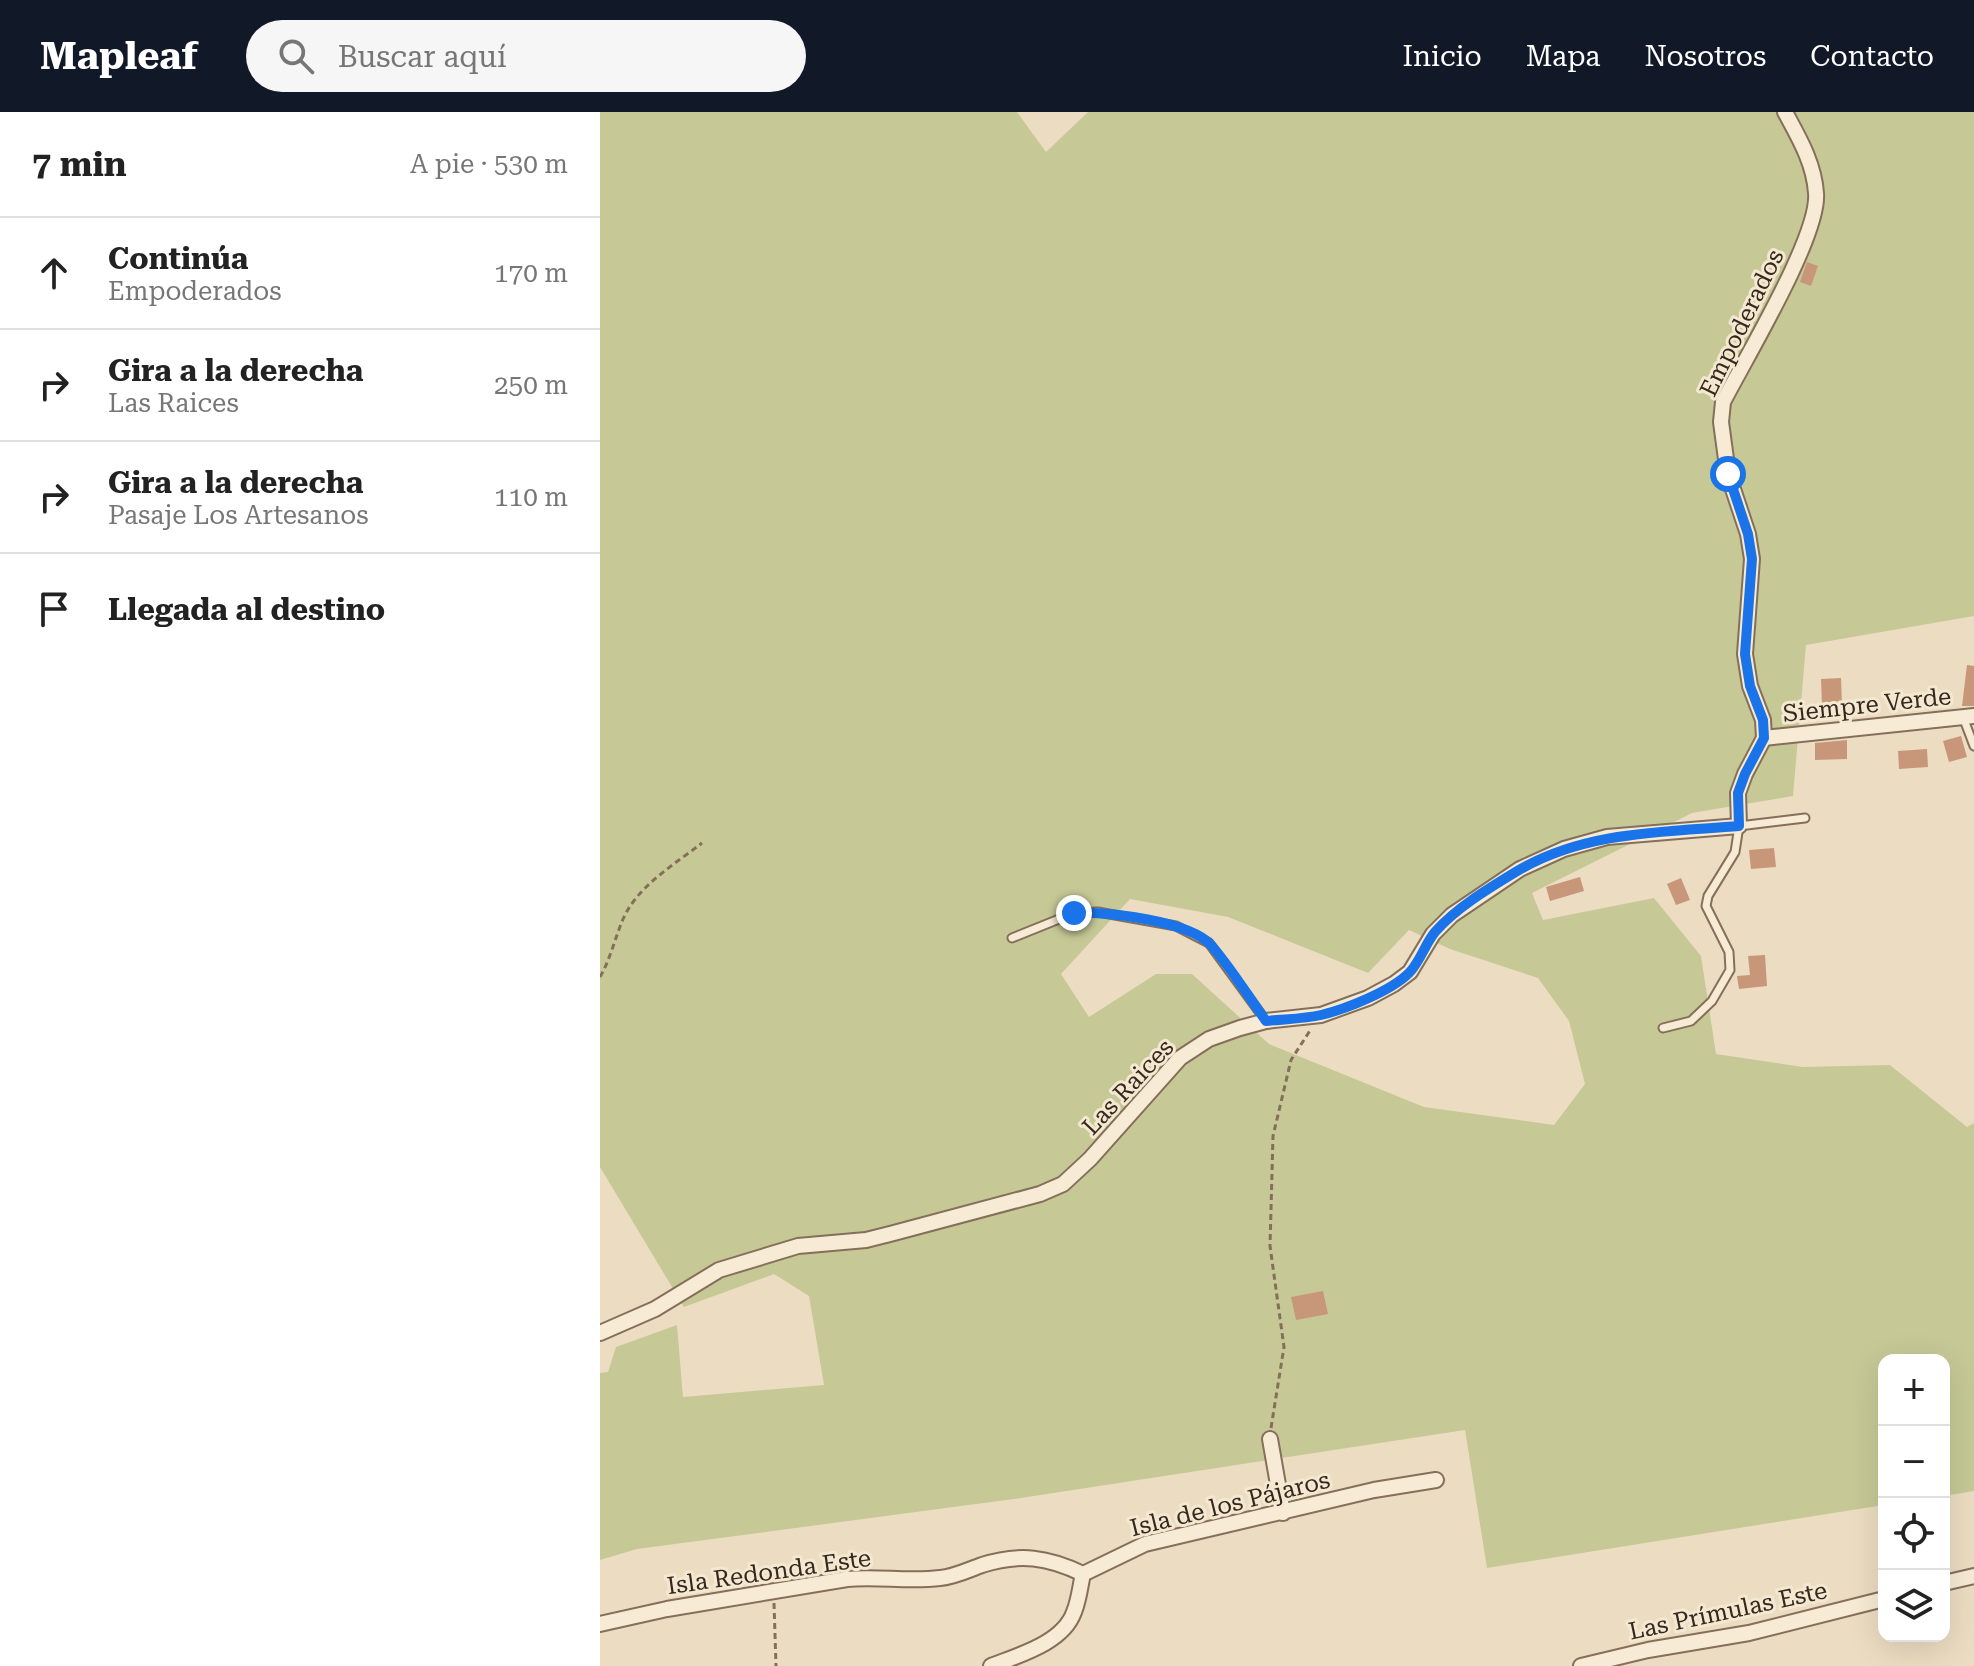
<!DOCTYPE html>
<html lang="es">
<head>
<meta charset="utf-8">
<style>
	:root { --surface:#fff; --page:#f6f6f6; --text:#222; --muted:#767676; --line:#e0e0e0; --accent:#111827 }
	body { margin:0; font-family:"Roboto Serif",serif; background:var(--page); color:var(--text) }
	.controls { position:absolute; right:24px; bottom:24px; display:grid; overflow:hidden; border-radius:16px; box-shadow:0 8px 32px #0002 }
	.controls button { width:72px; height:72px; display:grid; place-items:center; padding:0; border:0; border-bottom:2px solid var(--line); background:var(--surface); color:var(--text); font:40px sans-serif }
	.stop { position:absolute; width:24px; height:24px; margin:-18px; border:6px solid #1a73e8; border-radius:50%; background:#fff }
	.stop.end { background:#1a73e8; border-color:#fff; box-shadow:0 2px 8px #0008 }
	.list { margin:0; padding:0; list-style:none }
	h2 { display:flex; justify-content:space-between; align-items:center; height:104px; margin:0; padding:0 32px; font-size:34px }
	h2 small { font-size:26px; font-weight:400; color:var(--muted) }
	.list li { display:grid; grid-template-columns:52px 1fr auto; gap:24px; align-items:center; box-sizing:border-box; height:112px; padding:0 32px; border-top:2px solid var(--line) }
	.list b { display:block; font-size:30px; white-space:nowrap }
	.list p { margin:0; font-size:26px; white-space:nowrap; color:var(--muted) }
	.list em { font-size:26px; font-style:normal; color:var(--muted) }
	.icon { flex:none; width:44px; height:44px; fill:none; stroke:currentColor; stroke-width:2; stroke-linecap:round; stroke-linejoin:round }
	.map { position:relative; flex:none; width:1374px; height:1554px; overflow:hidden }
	header { display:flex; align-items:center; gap:48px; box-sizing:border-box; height:112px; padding:0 40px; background:var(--accent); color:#fff }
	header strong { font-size:38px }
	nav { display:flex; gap:44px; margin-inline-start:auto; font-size:28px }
	.search { width:560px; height:72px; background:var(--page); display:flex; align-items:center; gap:20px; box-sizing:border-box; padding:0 28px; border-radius:44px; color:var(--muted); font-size:30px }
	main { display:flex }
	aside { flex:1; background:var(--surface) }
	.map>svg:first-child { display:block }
</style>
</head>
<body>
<header>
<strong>Mapleaf</strong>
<div class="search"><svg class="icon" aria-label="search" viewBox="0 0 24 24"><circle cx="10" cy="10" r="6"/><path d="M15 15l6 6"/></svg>Buscar aquí</div>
<nav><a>Inicio</a><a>Mapa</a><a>Nosotros</a><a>Contacto</a></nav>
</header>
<main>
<aside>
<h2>7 min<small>A pie · 530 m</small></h2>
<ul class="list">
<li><svg class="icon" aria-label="ahead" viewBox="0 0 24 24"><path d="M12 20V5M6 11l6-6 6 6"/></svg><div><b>Continúa</b><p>Empoderados</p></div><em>170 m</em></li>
<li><svg class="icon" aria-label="right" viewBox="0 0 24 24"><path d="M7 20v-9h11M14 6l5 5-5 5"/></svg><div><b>Gira a la derecha</b><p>Las Raices</p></div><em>250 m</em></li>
<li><svg class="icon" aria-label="right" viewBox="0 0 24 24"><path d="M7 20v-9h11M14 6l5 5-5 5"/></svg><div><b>Gira a la derecha</b><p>Pasaje Los Artesanos</p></div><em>110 m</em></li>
<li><svg class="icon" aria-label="arrive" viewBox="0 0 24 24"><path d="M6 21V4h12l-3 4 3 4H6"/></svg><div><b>Llegada al destino</b></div></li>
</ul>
</aside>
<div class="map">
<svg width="1374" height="1554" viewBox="0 0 1374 1554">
	<rect width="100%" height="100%" fill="#ecddc2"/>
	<path fill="#c6c996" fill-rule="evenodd" d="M0,0H417L446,40L488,0H1374V504L1206,533L1193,684L1092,701L932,781L943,808L1054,786L1101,844L1116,942L1203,955L1290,953L1367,1015L1374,1011V1379L1344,1384V1248H1284V1393L887,1456L865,1318L414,1387L37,1437L0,1448V1261L8,1260L16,1235L77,1213L83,1285L224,1273L209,1184L174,1162L84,1195L0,1055ZM530,787L628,805L768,861L809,818L850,837L938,866L969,909L985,972L954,1013L824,995L669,932L592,862H556L489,905L461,862Z"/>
	<g fill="#c89679">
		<polygon points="1207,150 1218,154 1211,174 1200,170"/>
		<polygon points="1367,553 1374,554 1374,594 1362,594"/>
		<polygon points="1241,566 1242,593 1222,594 1221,567"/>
		<polygon points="1361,624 1367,645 1349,650 1343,629"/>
		<polygon points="1247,628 1247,647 1215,648 1215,631"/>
		<polygon points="1327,637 1328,655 1299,657 1298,639"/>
		<polygon points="1174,736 1176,755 1151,757 1149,738"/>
		<polygon points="980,765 984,779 950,789 946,775"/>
		<polygon points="1081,766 1090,788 1076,793 1067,772"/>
		<polygon points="1165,843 1167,874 1139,877 1137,864 1150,863 1148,844"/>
		<polygon points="723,1179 728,1202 696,1208 691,1185"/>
	</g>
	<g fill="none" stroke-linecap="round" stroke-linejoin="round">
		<g stroke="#856f5a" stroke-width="11">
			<g id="lane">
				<polyline points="1363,605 1374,634"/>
				<polyline points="412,826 474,801 498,800 576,814 609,831 666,909"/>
				<polyline points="1063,916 1091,909 1112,889 1130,858 1129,840 1106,794 1108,784 1135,740 1139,714 1205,706"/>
			</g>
		</g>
		<g stroke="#856f5a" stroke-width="18">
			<g id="street">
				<polyline points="1164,626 1374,604"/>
				<path d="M0,1221L55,1197L119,1158L198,1134L266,1128L290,1122L440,1082L463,1072L490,1047L580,946L609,927L640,916L666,909L721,903L768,886L794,872L810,860L833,822L852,803L920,757L964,737L1007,725L1139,714L1138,681L1145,662L1164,626L1163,608L1150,574L1145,542L1152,447L1148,422L1128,362L1121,310L1123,290C1145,247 1220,123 1216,81C1214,51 1199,26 1185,0"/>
				<polyline points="670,1327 683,1401"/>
				<polyline points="1344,1471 1374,1464"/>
				<path d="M0,1512L67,1497L247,1467C278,1464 309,1470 340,1466C354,1465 368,1458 382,1453C420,1441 448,1445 483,1462"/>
				<path d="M391,1554C419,1543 463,1531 474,1500C479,1488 480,1475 483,1462L545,1432L774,1378L836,1368"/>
				<polyline points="981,1554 1048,1538 1149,1521 1284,1487"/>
			</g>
		</g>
		<g stroke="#856f5a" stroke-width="3" stroke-dasharray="6 4" stroke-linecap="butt">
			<path d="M0,865C11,846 15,825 24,805C39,773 75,752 102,731"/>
			<polyline points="671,1316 684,1235 670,1134 673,1024 691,948 711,917"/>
			<polyline points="174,1491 176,1554"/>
		</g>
		<use href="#lane" stroke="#f7ebd5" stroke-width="7"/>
		<use href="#street" stroke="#f7ebd5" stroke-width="14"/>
	</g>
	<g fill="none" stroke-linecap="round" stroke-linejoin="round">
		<path stroke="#1a73e8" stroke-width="10" d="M474,801C506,799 589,809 611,833C631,856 648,884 666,909C684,907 704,907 721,903C746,897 791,879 809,861C820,850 825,832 835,820C857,795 891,775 919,758C986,719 1064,720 1139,714L1138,681L1145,662L1164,626L1163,608L1150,574L1145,542L1152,447L1148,422L1128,362"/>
	</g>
	<g text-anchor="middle" stroke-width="6" stroke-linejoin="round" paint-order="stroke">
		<g font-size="24" fill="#35281e" stroke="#f4e8d1">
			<text transform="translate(1142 211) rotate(-64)" y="8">Empoderados</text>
			<text transform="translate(1267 593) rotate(-6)" y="8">Siempre Verde</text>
			<text transform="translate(528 975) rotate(-47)" y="8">Las Raices</text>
			<text transform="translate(630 1392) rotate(-14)" y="8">Isla de los Pájaros</text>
			<text transform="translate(169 1460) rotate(-8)" y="8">Isla Redonda Este</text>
			<text transform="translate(1128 1499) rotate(-12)" y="8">Las Prímulas Este</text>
		</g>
	</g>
</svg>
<div class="controls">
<button>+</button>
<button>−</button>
<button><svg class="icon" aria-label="locate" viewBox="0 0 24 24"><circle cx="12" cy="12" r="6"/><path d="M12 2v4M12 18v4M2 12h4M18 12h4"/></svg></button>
<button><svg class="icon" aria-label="layers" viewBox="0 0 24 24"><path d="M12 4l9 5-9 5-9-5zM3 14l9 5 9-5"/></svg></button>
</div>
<div class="stop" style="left:1128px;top:362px"></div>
<div class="stop end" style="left:474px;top:801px"></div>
</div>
</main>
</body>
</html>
